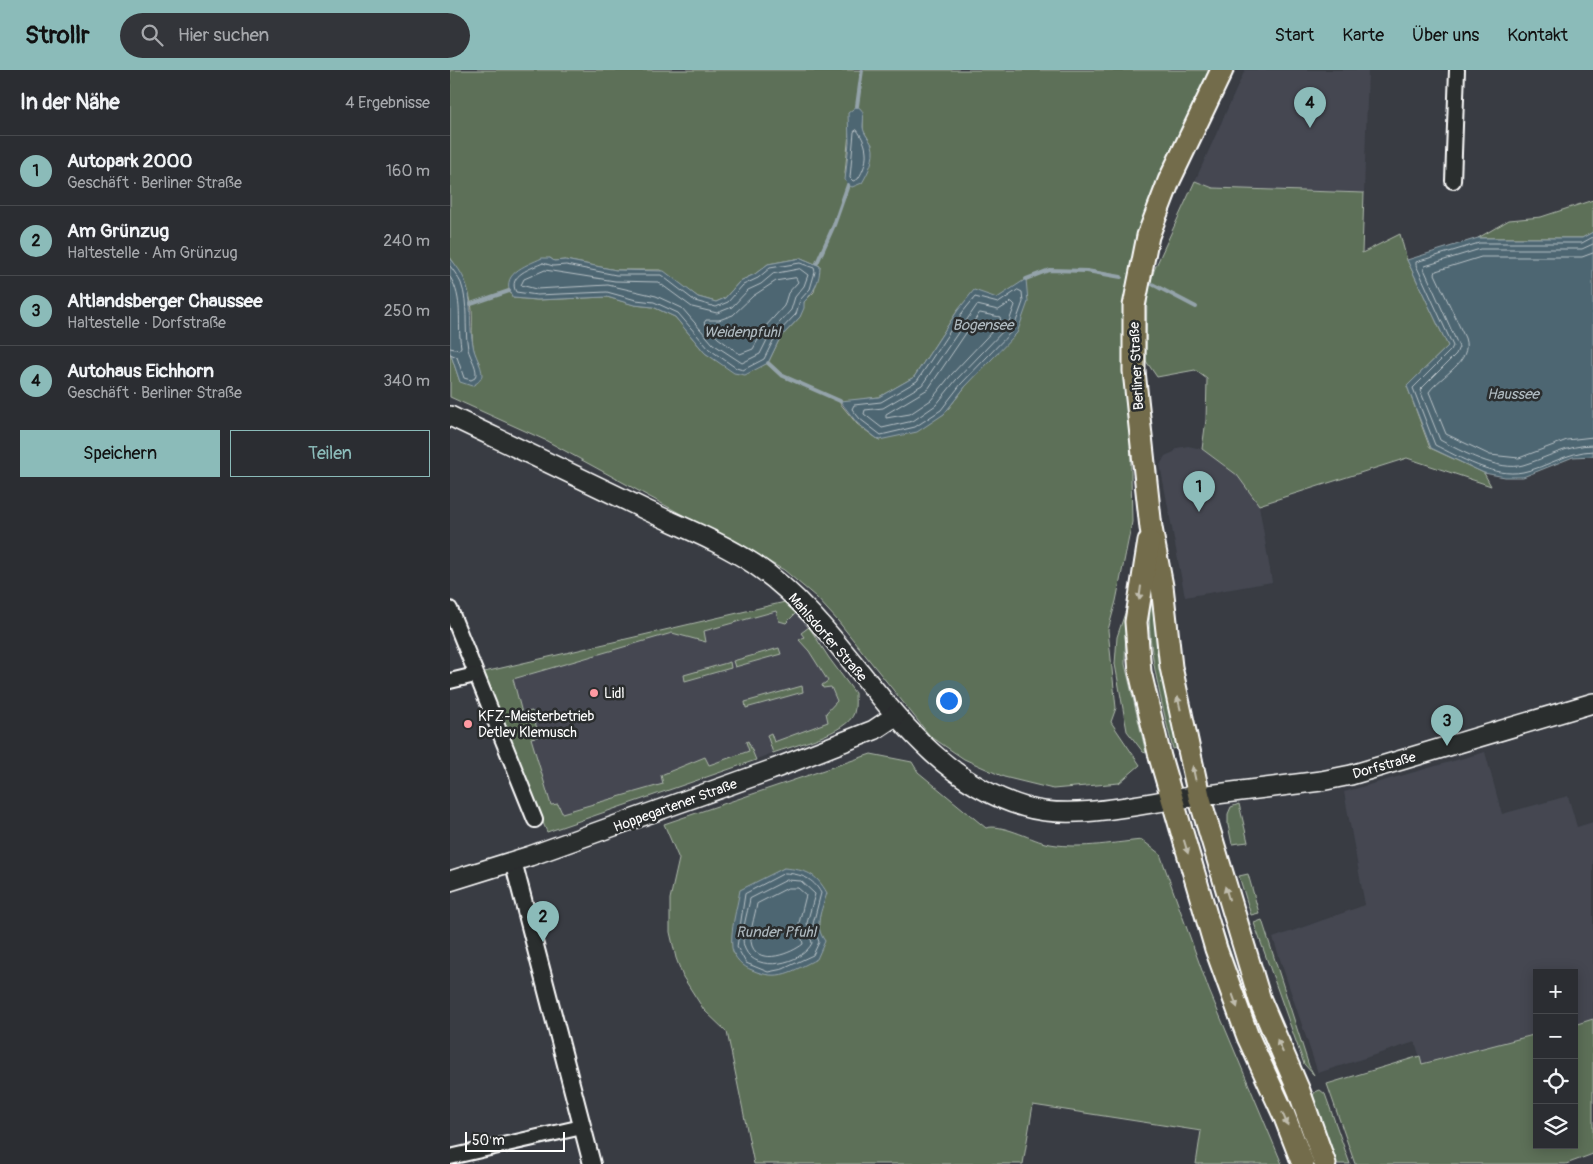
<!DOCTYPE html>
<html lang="de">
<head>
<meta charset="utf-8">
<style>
	:root { --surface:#2b2d32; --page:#33353a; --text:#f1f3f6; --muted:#a6a8ac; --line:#47494d; --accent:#8bbbb9 }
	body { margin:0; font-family:Pangolin,sans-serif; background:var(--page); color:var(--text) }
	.controls { position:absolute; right:15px; bottom:15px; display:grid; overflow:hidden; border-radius:0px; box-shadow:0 2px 12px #0003 }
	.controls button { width:45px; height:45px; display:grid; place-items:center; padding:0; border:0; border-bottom:1px solid var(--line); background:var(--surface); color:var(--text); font:25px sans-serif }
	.scale { position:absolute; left:15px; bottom:12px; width:100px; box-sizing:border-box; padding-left:5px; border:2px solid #fff; border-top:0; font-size:14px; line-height:18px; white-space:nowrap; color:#fff; -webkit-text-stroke:4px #2a2d2e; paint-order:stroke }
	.you { position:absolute; left:498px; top:630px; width:18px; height:18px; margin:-12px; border:4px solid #fff; border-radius:50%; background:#1a73e8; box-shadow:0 0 0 8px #1a73e833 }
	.badge { display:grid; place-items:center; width:32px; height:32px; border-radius:50%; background:var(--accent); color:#111; font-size:16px; font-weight:700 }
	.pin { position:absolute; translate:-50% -41px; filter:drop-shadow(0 1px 2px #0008) }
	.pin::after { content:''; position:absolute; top:26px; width:18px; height:15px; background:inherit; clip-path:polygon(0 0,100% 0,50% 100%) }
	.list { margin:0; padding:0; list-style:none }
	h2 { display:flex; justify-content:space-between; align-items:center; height:65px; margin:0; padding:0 20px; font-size:21px }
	h2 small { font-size:16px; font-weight:400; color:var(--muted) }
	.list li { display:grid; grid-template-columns:32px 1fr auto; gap:15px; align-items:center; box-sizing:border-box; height:70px; padding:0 20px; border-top:1px solid var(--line) }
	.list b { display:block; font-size:19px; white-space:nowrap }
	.list p { margin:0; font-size:16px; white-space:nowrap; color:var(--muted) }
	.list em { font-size:16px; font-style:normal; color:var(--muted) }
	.actions { display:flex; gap:10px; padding:15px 20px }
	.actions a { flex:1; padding:11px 0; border:1px solid var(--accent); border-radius:0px; text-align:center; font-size:18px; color:var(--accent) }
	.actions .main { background:var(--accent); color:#111 }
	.icon { flex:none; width:28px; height:28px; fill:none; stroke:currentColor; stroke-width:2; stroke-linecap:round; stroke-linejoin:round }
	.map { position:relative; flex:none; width:1143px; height:1094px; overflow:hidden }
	header { display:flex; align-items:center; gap:30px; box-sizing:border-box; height:70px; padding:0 25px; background:var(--accent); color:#111 }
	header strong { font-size:24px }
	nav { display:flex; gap:28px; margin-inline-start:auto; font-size:18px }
	.search { width:350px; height:45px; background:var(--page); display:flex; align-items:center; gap:12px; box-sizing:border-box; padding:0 18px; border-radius:28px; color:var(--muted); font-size:19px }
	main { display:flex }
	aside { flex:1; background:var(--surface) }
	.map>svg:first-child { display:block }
</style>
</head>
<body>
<header>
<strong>Strollr</strong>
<div class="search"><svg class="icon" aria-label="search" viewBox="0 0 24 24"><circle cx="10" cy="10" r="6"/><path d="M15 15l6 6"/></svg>Hier suchen</div>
<nav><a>Start</a><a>Karte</a><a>Über uns</a><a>Kontakt</a></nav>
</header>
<main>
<aside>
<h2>In der Nähe<small>4 Ergebnisse</small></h2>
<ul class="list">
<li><span class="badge">1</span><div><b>Autopark 2000</b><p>Geschäft · Berliner Straße</p></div><em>160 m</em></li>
<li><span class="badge">2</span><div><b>Am Grünzug</b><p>Haltestelle · Am Grünzug</p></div><em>240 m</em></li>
<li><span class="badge">3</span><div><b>Altlandsberger Chaussee</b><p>Haltestelle · Dorfstraße</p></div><em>250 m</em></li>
<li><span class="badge">4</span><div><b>Autohaus Eichhorn</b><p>Geschäft · Berliner Straße</p></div><em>340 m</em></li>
</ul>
<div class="actions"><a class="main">Speichern</a><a>Teilen</a></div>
</aside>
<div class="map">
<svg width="1143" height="1094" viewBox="0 0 1143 1094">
	<rect width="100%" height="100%" fill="#393c43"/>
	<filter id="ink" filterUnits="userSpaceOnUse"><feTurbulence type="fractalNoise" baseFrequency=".02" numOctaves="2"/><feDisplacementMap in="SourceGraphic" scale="10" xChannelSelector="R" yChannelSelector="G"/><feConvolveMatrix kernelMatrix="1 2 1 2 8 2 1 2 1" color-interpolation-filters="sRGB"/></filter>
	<g filter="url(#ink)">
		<g fill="#444751">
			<polygon points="795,0 918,0 914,123 763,118 745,111"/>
			<polygon points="738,376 752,379 787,405 809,435 822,512 735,527 710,395 715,386 724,382 727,378"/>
			<polygon points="335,532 365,564 379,588 405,623 404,643 400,650 372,666 97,762 30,603"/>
			<polygon points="1035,682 1052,744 1118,726 1127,757 1143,752 1143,949 1124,955 1124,903 1087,903 1087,964 972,994 965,972 868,1003 823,868 915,835 894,722"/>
		</g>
		<g fill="#5d7059" stroke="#aeb8ac" fill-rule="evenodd">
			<path d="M0,0H762L688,163L680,358L682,452L666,531L658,560L666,638L661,652L690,695L669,713L603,719L554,707L514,689L480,666L388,551L366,527L334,500L95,370L0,327V282L10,312L30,294C17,274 25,255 21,233C18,215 10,202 0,187ZM413,43V60L422,75L398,115L395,103L399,63ZM100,188L104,191L115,190L166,200H210L248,227L266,232L275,228L290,211L305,204L318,194L351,188L370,196L364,222L354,232L350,247L330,268L318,293L301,300L269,292L255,283L225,247L203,237L185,235L157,227L87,230L63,228L59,221L60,210ZM576,210L515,317L494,344L429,370L407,354L389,332L429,327L464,307L508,240L547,229Z"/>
			<polygon points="745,111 763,118 914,123 912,183 950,164 957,190 998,276 957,316 980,378 1034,403 1041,416 957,388 809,435 787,405 752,379 756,350 757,309 745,300 707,307 696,291 697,222 705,198"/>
			<polygon points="1143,130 1143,162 1132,168 1028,168 1059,150 1091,147"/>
			<path d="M703,531L731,677L723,679C716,651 690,553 703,531Z"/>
			<polygon points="335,532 346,543 336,553 329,551 326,541 254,561 256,572 222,563 63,609 72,643 82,641 89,666 81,668 101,735 108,734 112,743 213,714 211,705 255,687 259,695 299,681 296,672 298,671 306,690 97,762 30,603"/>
			<polygon points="676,540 675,594 696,683 693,682 677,661 665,594 667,567"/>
			<path d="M359,557L379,588L405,623C405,629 406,637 404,643C398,663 342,676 323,683L317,665L321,663L324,672L378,652L376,643L387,631L381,617L373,618L372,615L378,611L359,581L349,570L354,567L351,563Z"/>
			<polygon points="329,578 331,584 285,597 283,591"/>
			<polygon points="280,592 281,598 235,611 234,605"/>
			<polygon points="352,616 353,622 296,638 295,632"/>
			<path d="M421,684L462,692L468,702L536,758C550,753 580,769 595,773C627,780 660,773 692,770L710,784L759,920L832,1094H746L751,1061L583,1035L573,1094H304L277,962L254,940L233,907L226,888L220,862V829L229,789L214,754ZM334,798L370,844L368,855L370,864L317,808Z"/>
			<polygon points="789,734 798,772 782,774 778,755 778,744 781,737"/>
			<polygon points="746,772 768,846 803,948 845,1031 868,1094 859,1094 780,899"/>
			<polygon points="798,804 809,843 801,845 789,806"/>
			<polygon points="812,850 859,996 864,1005 854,994 804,853"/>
			<polygon points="1143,949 1143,1084 1116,1094 905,1094 877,1014 970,986 972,994 1087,964 1087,1075 1124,1075 1124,955"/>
			<polygon points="870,1020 875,1024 900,1094 883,1094 861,1029 865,1022"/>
		</g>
		<g fill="#4d6672" stroke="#94a3aa">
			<path d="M407,36C416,41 413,49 413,57C414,65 419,68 422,75C426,87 418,103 412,113L402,117L398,115L395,110L399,73L398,43Z"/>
			<polygon points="1143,162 1143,386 1123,387 1073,407 1055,407 1034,403 981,378 957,316 998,276 957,190 1028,168 1132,168"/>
			<path d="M0,188C29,221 16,239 23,275C24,285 32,295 32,305C31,311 27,313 22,316L10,312L0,282Z"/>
			<path d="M92,188H100L104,191L115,190L166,200L214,201L248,227L266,232L275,228L290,211L305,204L318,194L351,188L370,196C370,211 364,222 354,232V238L350,247L330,268L318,293L295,305L284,303L255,283L225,247L203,237L184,235L157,227L87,230L63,228C48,204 75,196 92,188Z"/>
			<polygon points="576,209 578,232 567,263 515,317 494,344 467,362 429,370 407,353 390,331 429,327 464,307 508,240 524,220 547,228"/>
			<path d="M334,798C356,800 366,803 377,823C372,840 363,855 375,871L367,889C342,901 329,912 302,900C293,897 284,888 282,878C280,860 287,838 290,820Z"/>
		</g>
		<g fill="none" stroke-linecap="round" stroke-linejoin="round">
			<g stroke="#b8c2c7" stroke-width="1">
				<path d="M407,60C419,76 419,92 408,109L403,111L400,108L404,62Z"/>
				<path d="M1143,167L1132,173H1029L966,192V195L1003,276L1001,280L963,318L985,375C1009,387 1044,408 1073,402C1098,397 1116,382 1143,381"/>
				<path d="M1143,174L1132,179H1030L975,196L974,199L1009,277L1006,284L970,320L990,370C1010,381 1050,402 1073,395C1097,388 1117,375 1143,375"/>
				<path d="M1143,183L1132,187H1031L986,201L985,204L1015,268C1023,292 991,305 979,322L996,364L1040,385L1069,388L1117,370L1143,367"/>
				<path d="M93,193L103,196L116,195L166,205H211L245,231L266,237L278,232L293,215L308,208L320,198L350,193L364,198L365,202L360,219L350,230L346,244L326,265L314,289L293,300L286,298L259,279L228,243L204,232L186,230L157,222L87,225L66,222C57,205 82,198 93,193Z"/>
				<path d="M0,196C4,201 8,207 11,213C19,235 14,256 18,279C20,288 29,299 25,308L21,310L14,308L7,287L0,284"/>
				<polygon points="350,199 358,205 354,216 345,227 341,240 321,262 310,284 292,293 263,274 232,238 206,226 158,215 86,219 71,215 74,209 95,200 165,211 208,212 242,237 267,243 282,237 298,220 311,214 323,204"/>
				<path d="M0,207C14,229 7,253 11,277L9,280L0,278"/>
				<polygon points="346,208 348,212 338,223 334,236 315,257 303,279 290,284 268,268 254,253 256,250 269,250 283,245 303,226 326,211"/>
				<polygon points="568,220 572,222 573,232 563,260 511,314 491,340 465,357 431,365 410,349 402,339 404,335 431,332 467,311 512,243 525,227 548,233"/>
				<polygon points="562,232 565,235 557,257 506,310 486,335 463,351 432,358 414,344 415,340 433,338 472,315 527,235 548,240"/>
				<polygon points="530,243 550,247 551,252 501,305 481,330 460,344 436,348 436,344 478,319"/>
				<path d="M335,803C351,804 363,808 371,823L363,854L369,872L363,885L333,899L318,902L296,893L287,877L295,824Z"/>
				<path d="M337,810L351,811L365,824L357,853L362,873C352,894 306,904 295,879C289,866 298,842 300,829Z"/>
				<path d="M338,818H348L356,825L349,853L353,874C342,883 310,896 302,876C298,865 305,846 307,834Z"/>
			</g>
			<g stroke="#94a3aa" stroke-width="4">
				<polyline points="407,36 412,0"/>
				<polyline points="367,193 384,155 398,115"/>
				<polyline points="576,209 599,200 637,201 671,207"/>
				<polyline points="702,214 746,237"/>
				<polyline points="21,234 59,221"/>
				<polyline points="318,293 331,305 390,331"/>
			</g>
			<g stroke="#fff" stroke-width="18">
				<g id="minor">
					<polyline points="1003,111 1007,0"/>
					<polyline points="0,539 85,750"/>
					<polyline points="0,611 25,605"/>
					<polyline points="0,1087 132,1057"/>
				</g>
			</g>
			<g stroke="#fff" stroke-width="20">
				<polyline id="tertiary" points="63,791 142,1094"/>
			</g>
			<g stroke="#fff" stroke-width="22">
				<g id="secondary">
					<path d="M0,346C65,377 131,408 196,440C232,457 271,472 304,494C406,563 451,701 575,737C618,750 681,736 726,729C774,723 822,717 871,711L901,705L1143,633"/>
					<polyline points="0,811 80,786 321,700 424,660 445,646"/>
				</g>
			</g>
			<g stroke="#fff" stroke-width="25">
				<g id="primary">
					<polyline points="772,0 719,111 698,166 684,236 684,301 701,458 712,516 721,597 749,726 810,930 849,1021 875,1094"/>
					<polyline points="699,471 686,552 690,602 710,687 766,879 798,967 834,1045 853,1094"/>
				</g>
			</g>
			<use href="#minor" stroke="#2a2d2e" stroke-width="14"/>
			<use href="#tertiary" stroke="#2a2d2e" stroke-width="16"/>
			<use href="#secondary" stroke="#2a2d2e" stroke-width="19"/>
			<use href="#primary" stroke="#736c4b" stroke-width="21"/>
		</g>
		<defs><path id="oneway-solid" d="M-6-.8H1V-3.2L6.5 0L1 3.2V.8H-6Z" transform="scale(1.25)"/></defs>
		<g fill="#c0bdae">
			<use href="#oneway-solid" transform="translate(690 523) rotate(98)"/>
			<use href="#oneway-solid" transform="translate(729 633) rotate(-103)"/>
			<use href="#oneway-solid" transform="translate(744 703) rotate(-102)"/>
			<use href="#oneway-solid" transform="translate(736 777) rotate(73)"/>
			<use href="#oneway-solid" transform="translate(777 823) rotate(-107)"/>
			<use href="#oneway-solid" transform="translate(785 931) rotate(70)"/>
			<use href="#oneway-solid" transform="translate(830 976) rotate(-114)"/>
			<use href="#oneway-solid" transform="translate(835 1049) rotate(67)"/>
		</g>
	</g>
	<g fill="#ff9aa2" stroke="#2a2d2e" stroke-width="2">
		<circle cx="144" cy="623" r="5"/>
		<circle cx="18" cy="654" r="5"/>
	</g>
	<g text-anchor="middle" stroke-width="5" stroke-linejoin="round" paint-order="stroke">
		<g font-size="14" fill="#fff" stroke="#2a2d2e">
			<text transform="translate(686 296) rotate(-93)" y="5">Berliner Straße</text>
			<text transform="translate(378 567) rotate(49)" y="5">Mahlsdorfer Straße</text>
			<text transform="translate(934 695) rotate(-16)" y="5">Dorfstraße</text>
			<text transform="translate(225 735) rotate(-20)" y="5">Hoppegartener Straße</text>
		</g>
		<g font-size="14" fill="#fff" stroke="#2a2d2e" text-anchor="start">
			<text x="154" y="628">Lidl</text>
			<text x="28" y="651">KFZ-Meisterbetrieb<tspan x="28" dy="16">Detlev Klemusch</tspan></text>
		</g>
		<g font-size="15" font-style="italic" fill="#afbac0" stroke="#2a2d2e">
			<text x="533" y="260">Bogensee</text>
			<text x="292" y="267">Weidenpfuhl</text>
			<text x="1063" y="329">Haussee</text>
			<text x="326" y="867">Runder Pfuhl</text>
		</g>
	</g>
</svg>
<div class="controls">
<button>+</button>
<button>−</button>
<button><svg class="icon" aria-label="locate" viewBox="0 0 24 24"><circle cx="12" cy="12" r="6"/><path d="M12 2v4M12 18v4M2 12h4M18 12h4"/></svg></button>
<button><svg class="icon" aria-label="layers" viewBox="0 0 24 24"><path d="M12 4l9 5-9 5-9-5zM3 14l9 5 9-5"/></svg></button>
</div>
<div class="scale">50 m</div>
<div class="you"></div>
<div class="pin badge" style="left:749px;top:442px">1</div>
<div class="pin badge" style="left:93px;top:872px">2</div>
<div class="pin badge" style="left:997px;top:676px">3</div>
<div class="pin badge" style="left:860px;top:58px">4</div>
</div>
</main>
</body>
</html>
